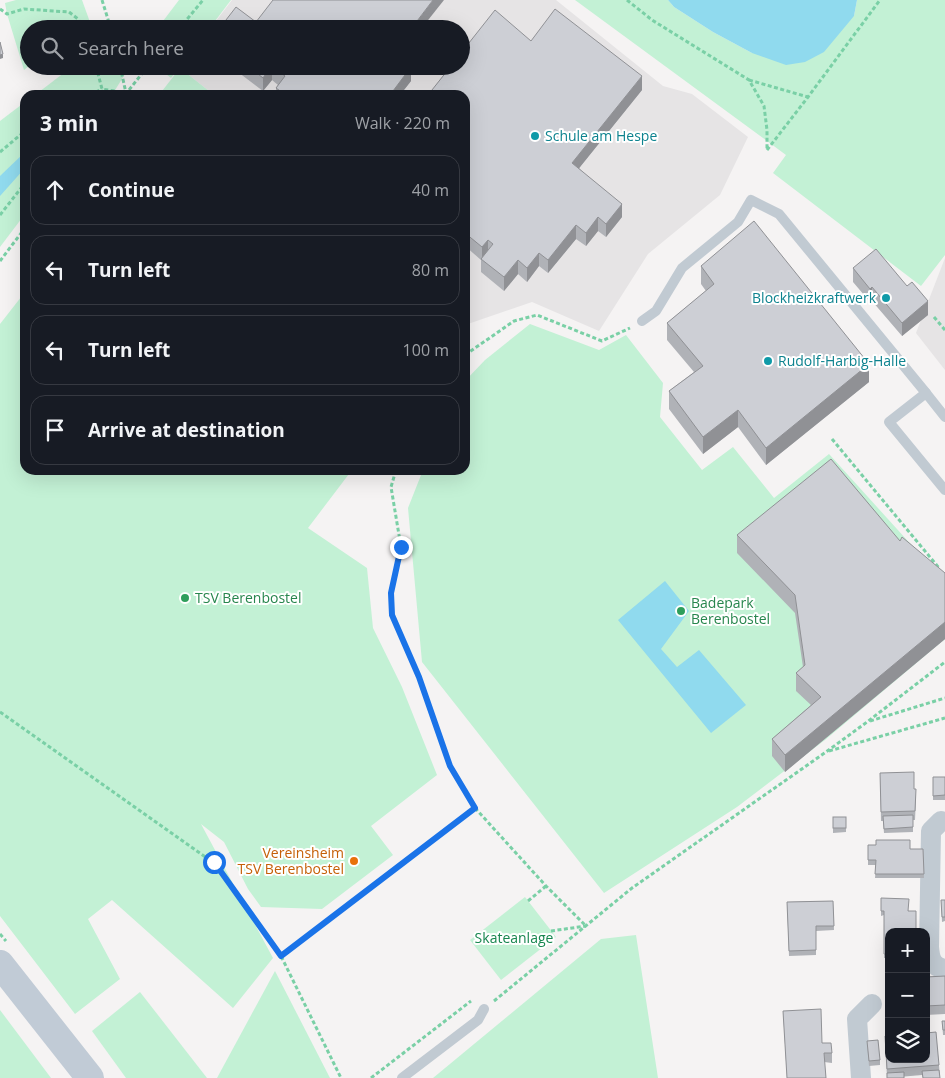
<!DOCTYPE html>
<html lang="en">
<head>
<meta charset="utf-8">
<style>
	:root { --surface:#171b24; --page:#20242c; --text:#f1f3f6; --muted:#9ea1a6; --line:#363941 }
	body { margin:0; font-family:"Open Sans",sans-serif; background:var(--page); color:var(--text) }
	.controls { position:absolute; right:15px; bottom:15px; display:grid; overflow:hidden; border-radius:10px; box-shadow:0 5px 20px #0002 }
	.controls button { width:45px; height:45px; display:grid; place-items:center; padding:0; border:0; border-bottom:1px solid var(--line); background:var(--surface); color:var(--text); font:25px sans-serif }
	.stop { position:absolute; width:15px; height:15px; margin:-11px; border:4px solid #1a73e8; border-radius:50%; background:#fff }
	.stop.end { background:#1a73e8; border-color:#fff; box-shadow:0 1px 5px #0008 }
	.list { margin:0; padding:0; list-style:none }
	h2 { display:flex; justify-content:space-between; align-items:center; height:65px; margin:0; padding:0 20px; font-size:21px }
	h2 small { font-size:16px; font-weight:400; color:var(--muted) }
	.list li { display:grid; grid-template-columns:32px 1fr auto; gap:15px; align-items:center; box-sizing:border-box; height:70px; margin:0 10px 10px; padding:0 10px; border:1px solid var(--line); border-radius:15px }
	.list b { display:block; font-size:19px; white-space:nowrap }
	.list em { font-size:16px; font-style:normal; color:var(--muted) }
	.icon { flex:none; width:28px; height:28px; fill:none; stroke:currentColor; stroke-width:2; stroke-linecap:round; stroke-linejoin:round }
	.map { position:relative; flex:none; width:945px; height:1078px; overflow:hidden }
	.search { position:absolute; background:var(--surface); box-shadow:0 5px 20px #0002; left:20px; top:20px; width:450px; height:55px; display:flex; align-items:center; gap:12px; box-sizing:border-box; padding:0 18px; border-radius:28px; color:var(--muted); font-size:19px }
	.panel { position:absolute; background:var(--surface); box-shadow:0 5px 20px #0002; left:20px; top:90px; width:450px; height:385px; border-radius:15px }
	.map>svg:first-child { display:block }
</style>
</head>
<body>
<div class="map">
<svg width="945" height="1078" viewBox="0 0 945 1078">
	<rect width="100%" height="100%" fill="#f5f3f3"/>
	<g fill="#e6e4e5">
		<polygon points="232,0 556,0 663,86 692,94 748,137 720,195 648,254 599,331 532,302 465,325 465,95 214,95 180,68 182,66 461,66 461,29 210,29"/>
		<polygon points="945,258 945,370 916,333"/>
	</g>
	<g fill="#c3f1d5">
		<polygon points="16,0 82,0 91,25 83,29 29,29 29,66 24,70 7,14 5,3"/>
		<polygon points="179,0 231,0 209,29 157,29"/>
		<polygon points="575,0 668,0 674,7 713,32 752,53 854,16 857,0 945,0 945,255 921,286 773,173 786,155"/>
		<polygon points="73,66 130,66 112,95 35,95"/>
		<polygon points="156,66 180,66 171,78"/>
		<polygon points="180,68 214,95 159,95"/>
		<polygon points="25,102 25,214 0,247 0,121"/>
		<polygon points="25,292 25,470 352,470 308,528 367,568 373,628 402,687 437,775 371,826 393,855 322,909 261,907 248,889 224,842 201,824 273,958 233,1008 112,900 88,919 120,979 75,1014 0,916 0,324"/>
		<polygon points="530,324 599,350 626,335 663,383 660,417 702,470 733,447 774,498 829,454 945,582 945,639 825,740 737,807 604,893 422,662 408,508 423,470 465,470 465,381 485,360"/>
		<polygon points="525,897 556,937 501,980 470,940"/>
		<polygon points="636,935 658,1078 433,1078 601,939"/>
		<polygon points="275,971 330,1078 217,1078"/>
		<polygon points="140,992 207,1078 126,1078 92,1031"/>
		<polygon points="0,1010 51,1078 0,1078"/>
	</g>
	<g fill="#90daee">
		<polygon points="668,0 857,0 854,16 824,52 805,62 786,65 752,53 713,32 674,7"/>
		<polygon points="25,152 25,168 0,196 0,176"/>
		<polygon points="665,581 689,611 661,649 677,667 699,650 746,705 711,733 618,620"/>
	</g>
	<g fill="none" stroke-linecap="round" stroke-linejoin="round">
		<g stroke="#7ad0a6" stroke-width="3" stroke-dasharray="4 2.5" stroke-linecap="butt">
			<polyline points="102,0 111,29"/>
			<polyline points="627,0 652,20 749,80 764,106 767,130 767,150"/>
			<polyline points="0,9 7,14 24,9 69,12 78,19 83,29"/>
			<polyline points="179,29 203,0"/>
			<polyline points="96,66 102,89 126,93 120,66"/>
			<polyline points="749,80 808,97"/>
			<polyline points="90,95 102,89"/>
			<polyline points="125,95 148,66"/>
			<polyline points="767,150 808,97 880,0"/>
			<polyline points="0,152 25,131"/>
			<polyline points="0,215 25,183"/>
			<polyline points="0,261 25,228"/>
			<polyline points="934,317 945,330"/>
			<polyline points="465,355 514,321 537,315 602,341 630,328"/>
			<polyline points="832,439 939,568"/>
			<polyline points="0,712 214,863 281,956 341,1078"/>
			<polyline points="870,721 945,698"/>
			<polyline points="829,751 945,718"/>
			<polyline points="475,808 546,886 586,926"/>
			<polyline points="528,901 546,886"/>
			<polyline points="551,931 586,926"/>
			<polyline points="0,934 6,941"/>
			<polyline points="281,956 409,857 475,808 450,766 419,677 392,615 391,593 401,547 391,487 396,470"/>
			<polyline points="494,1001 632,888 826,752 867,722 945,662"/>
			<polyline points="371,1078 471,1001"/>
		</g>
		<g stroke="#c1cad2" stroke-width="10">
			<polyline points="642,321 656,311 682,268 738,222 751,200 779,214 926,393"/>
			<polyline points="945,417 926,393 889,422 945,490"/>
			<polyline points="402,1078 478,1020 484,1009"/>
		</g>
		<g stroke="#c1cad2" stroke-width="20">
			<path d="M941,821L931,831L929,947C930,959 932,967 945,969"/>
			<polyline points="861,1078 857,1019 872,1004"/>
		</g>
		<polyline stroke="#c1cbd6" stroke-width="28" points="0,964 90,1078"/>
	</g>
	<g fill="#b0b2b7">
		<polygon points="531,41 642,90 579,168 622,217 606,237 598,231 586,246 576,239 548,273 539,266 527,282 518,274 504,291 481,272 481,260 465,246 465,95"/>
		<polygon points="230,66 410,66 411,81 400,95 276,95 276,88 278,85 272,80 263,91"/>
		<polygon points="701,266 869,382 766,465 738,427 703,454 669,409 669,391 694,372 667,340 667,323 706,291 701,284"/>
		<polygon points="853,268 907,286 928,315 902,336 872,301 870,302 853,282"/>
		<polygon points="737,535 900,541 945,573 945,639 785,772 772,756 772,739 811,705 796,691 796,673 803,667 795,613 737,553"/>
		<polygon points="880,773 914,789 916,798 915,820 913,820 913,832 884,833 883,821 881,821"/>
		<rect x="933" y="777" width="12" height="23"/>
		<polygon points="833,817 846,817 846,832 833,833"/>
		<polygon points="868,845 910,849 923,849 924,878 875,878 876,865 868,865"/>
		<polygon points="881,898 909,911 889,932 889,958 884,958 884,915 881,916"/>
		<polygon points="941,900 945,900 945,921 942,922"/>
		<polygon points="833,901 834,930 816,931 816,955 789,956 787,902"/>
		<polygon points="945,976 945,1014 926,1015 926,977"/>
		<polygon points="783,1011 822,1043 832,1053 832,1063 824,1062 826,1078 787,1078"/>
		<polygon points="942,1021 945,1021 945,1035 943,1035"/>
		<polygon points="885,1036 939,1065 940,1078 923,1078 922,1075 887,1078"/>
		<polygon points="867,1041 880,1060 880,1065 869,1066"/>
	</g>
	<g fill="#909195">
		<polygon points="433,0 444,0 421,29 411,29"/>
		<polygon points="3,54 3,58 0,59 0,55"/>
		<polygon points="272,66 272,80 263,91 263,78"/>
		<polygon points="411,67 411,81 400,95 390,95"/>
		<polygon points="642,76 642,90 572,177 572,163"/>
		<polygon points="622,204 622,217 606,237 606,224"/>
		<polygon points="598,217 598,231 586,246 586,233"/>
		<polygon points="576,225 576,239 548,273 548,260"/>
		<polygon points="488,240 488,254 482,260 482,247"/>
		<polygon points="539,253 539,266 527,282 527,268"/>
		<polygon points="518,260 518,274 504,291 504,277"/>
		<polygon points="872,287 872,301 870,302 870,289"/>
		<polygon points="928,301 928,315 902,336 902,323"/>
		<polygon points="869,364 869,382 766,465 766,448"/>
		<polygon points="738,410 738,427 703,454 703,437"/>
		<polygon points="945,622 945,639 785,772 785,755"/>
	</g>
	<g fill="#cdcfd5" stroke="#909195">
		<polygon points="273,0 433,0 411,29 219,29 236,7 256,22"/>
		<polygon points="555,9 642,76 572,163 622,204 606,224 598,217 586,233 576,225 548,260 539,253 527,268 518,260 504,277 481,259 493,244 488,240 482,247 465,233 465,95 428,95 451,66 461,66 461,53 495,10 531,41"/>
		<polygon points="0,42 3,54 0,55"/>
		<polygon points="248,66 271,66 263,78"/>
		<polygon points="272,66 410,66 411,67 390,95 286,95 276,88 285,76"/>
		<polygon points="754,221 869,364 766,448 738,410 703,437 669,391 703,366 667,323 714,284 701,266"/>
		<polygon points="876,249 907,286 912,282 928,301 902,323 872,287 870,289 853,268"/>
		<polygon points="831,459 900,541 902,537 945,573 945,622 785,755 772,739 821,697 796,673 805,665 795,595 737,535"/>
		<polygon points="914,772 914,789 916,789 915,811 881,812 880,773"/>
		<polygon points="933,777 945,777 945,795 933,796"/>
		<polygon points="913,815 913,827 884,829 883,816"/>
		<rect x="833" y="817" width="13" height="11"/>
		<polygon points="876,840 910,840 910,849 923,849 924,874 875,874 876,860 868,860 868,845 876,845"/>
		<polygon points="881,898 909,899 908,911 916,911 916,932 889,932 889,954 884,954 884,911 881,911"/>
		<polygon points="941,900 945,900 945,917 942,917"/>
		<polygon points="833,901 834,926 816,926 816,950 789,951 787,902"/>
		<polygon points="945,976 945,1005 926,1006 926,977"/>
		<polygon points="821,1009 822,1043 831,1043 832,1053 824,1053 826,1078 787,1078 783,1011"/>
		<polygon points="942,1021 945,1021 945,1030 943,1030"/>
		<polygon points="936,1032 939,1065 887,1069 885,1036 889,1035 889,1059 926,1059 926,1033"/>
		<polygon points="878,1040 880,1060 869,1061 867,1041"/>
		<polygon points="939,1070 940,1078 923,1078 922,1071"/>
		<polygon points="904,1072 904,1078 887,1078 887,1073"/>
	</g>
	<g fill="none" stroke-linecap="round" stroke-linejoin="round">
		<polyline stroke="#1a73e8" stroke-width="6" points="214,862 281,956 475,808 450,766 419,677 392,615 391,593 401,547"/>
	</g>
	<g fill="#0f9aa8" stroke="#fff" stroke-width="2">
		<circle cx="535" cy="136" r="5"/>
		<circle cx="886" cy="298" r="5"/>
		<circle cx="768" cy="361" r="5"/>
	</g>
	<g fill="#2e9e5b" stroke="#fff" stroke-width="2">
		<circle cx="185" cy="598" r="5"/>
		<circle cx="681" cy="611" r="5"/>
	</g>
	<circle fill="#e8710a" stroke="#fff" stroke-width="2" cx="354" cy="861" r="5"/>
	<g text-anchor="middle" stroke-width="4" stroke-linejoin="round" paint-order="stroke">
		<g font-size="14" fill="#0d838f" stroke="#fff" text-anchor="start">
			<text x="545" y="141">Schule am Hespe</text>
			<text x="876" y="303" text-anchor="end">Blockheizkraftwerk</text>
			<text x="778" y="366">Rudolf-Harbig-Halle</text>
		</g>
		<g font-size="14" fill="#27864d" stroke="#fff" text-anchor="start">
			<text x="195" y="603">TSV Berenbostel</text>
			<text x="691" y="608">Badepark<tspan x="691" dy="16">Berenbostel</tspan></text>
		</g>
		<g font-size="14" fill="#c56008" stroke="#fff" text-anchor="end">
			<text x="344" y="858">Vereinsheim<tspan x="344" dy="16">TSV Berenbostel</tspan></text>
		</g>
		<g font-size="14" fill="#17864f" stroke="#fff">
			<text x="514" y="943">Skateanlage</text>
		</g>
	</g>
</svg>
<div class="controls">
<button>+</button>
<button>−</button>
<button><svg class="icon" aria-label="layers" viewBox="0 0 24 24"><path d="M12 4l9 5-9 5-9-5zM3 14l9 5 9-5"/></svg></button>
</div>
<div class="stop" style="left:214px;top:862px"></div>
<div class="stop end" style="left:401px;top:547px"></div>
<div class="search"><svg class="icon" aria-label="search" viewBox="0 0 24 24"><circle cx="10" cy="10" r="6"/><path d="M15 15l6 6"/></svg>Search here</div>
<section class="panel">
<h2>3 min<small>Walk · 220 m</small></h2>
<ul class="list">
<li><svg class="icon" aria-label="ahead" viewBox="0 0 24 24"><path d="M12 20V5M6 11l6-6 6 6"/></svg><div><b>Continue</b></div><em>40 m</em></li>
<li><svg class="icon" aria-label="left" viewBox="0 0 24 24"><path d="M17 20v-9H6M10 6l-5 5 5 5"/></svg><div><b>Turn left</b></div><em>80 m</em></li>
<li><svg class="icon" aria-label="left" viewBox="0 0 24 24"><path d="M17 20v-9H6M10 6l-5 5 5 5"/></svg><div><b>Turn left</b></div><em>100 m</em></li>
<li><svg class="icon" aria-label="arrive" viewBox="0 0 24 24"><path d="M6 21V4h12l-3 4 3 4H6"/></svg><div><b>Arrive at destination</b></div></li>
</ul>
</section>
</div>
</body>
</html>
